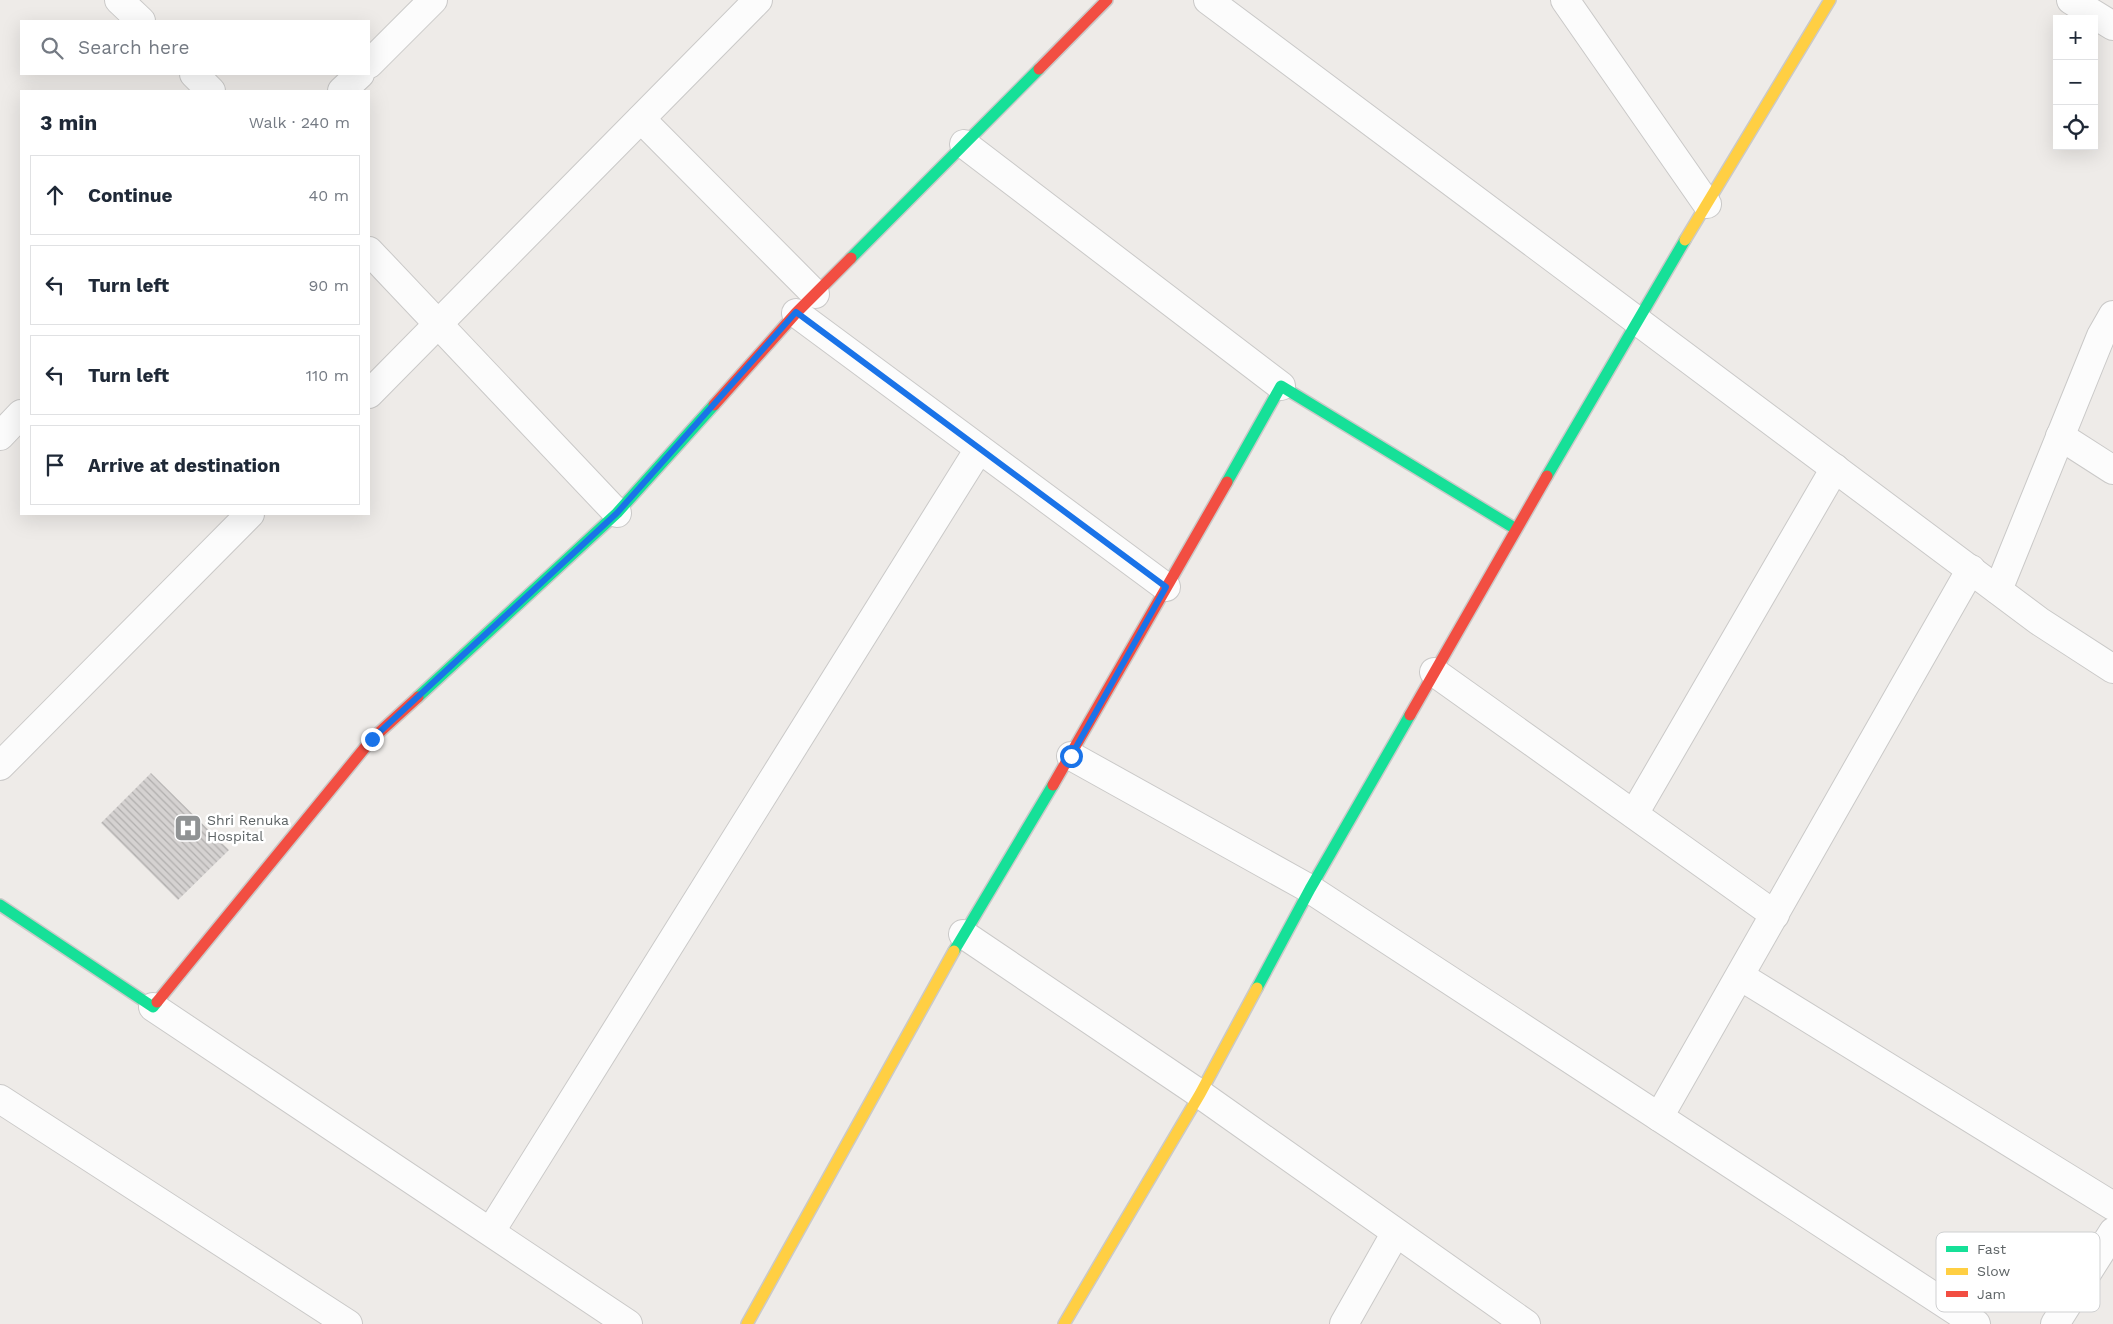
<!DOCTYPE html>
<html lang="en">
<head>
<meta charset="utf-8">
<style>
	:root { --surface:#fff; --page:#f2f2f3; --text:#1f2937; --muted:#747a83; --line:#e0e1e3 }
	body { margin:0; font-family:"Work Sans",sans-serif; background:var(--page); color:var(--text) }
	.controls { position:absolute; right:15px; top:15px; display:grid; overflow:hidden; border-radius:0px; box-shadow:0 5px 20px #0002 }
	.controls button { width:45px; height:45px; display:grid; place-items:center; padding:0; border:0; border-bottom:1px solid var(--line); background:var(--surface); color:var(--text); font:25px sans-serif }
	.stop { position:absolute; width:15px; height:15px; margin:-11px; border:4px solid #1a73e8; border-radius:50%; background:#fff }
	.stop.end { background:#1a73e8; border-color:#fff; box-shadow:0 1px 5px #0008 }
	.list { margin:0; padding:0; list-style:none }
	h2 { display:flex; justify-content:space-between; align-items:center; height:65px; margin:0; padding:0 20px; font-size:21px }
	h2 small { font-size:16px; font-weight:400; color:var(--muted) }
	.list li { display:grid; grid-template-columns:32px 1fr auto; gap:15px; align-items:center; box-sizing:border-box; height:80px; margin:0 10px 10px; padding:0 10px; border:1px solid var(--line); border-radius:0px }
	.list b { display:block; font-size:19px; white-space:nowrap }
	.list em { font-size:16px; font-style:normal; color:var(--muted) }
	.icon { flex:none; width:28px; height:28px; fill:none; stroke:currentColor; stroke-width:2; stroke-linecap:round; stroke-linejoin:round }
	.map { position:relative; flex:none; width:2113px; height:1324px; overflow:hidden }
	.search { position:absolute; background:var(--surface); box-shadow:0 5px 20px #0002; left:20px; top:20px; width:350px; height:55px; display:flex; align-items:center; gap:12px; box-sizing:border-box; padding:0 18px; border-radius:0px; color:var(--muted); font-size:19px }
	.panel { position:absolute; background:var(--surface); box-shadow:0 5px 20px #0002; left:20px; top:90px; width:350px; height:425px; border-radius:0px }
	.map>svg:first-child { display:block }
</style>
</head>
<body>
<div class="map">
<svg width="2113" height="1324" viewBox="0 0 2113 1324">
	<defs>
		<pattern id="building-back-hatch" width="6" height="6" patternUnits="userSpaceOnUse" patternTransform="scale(1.25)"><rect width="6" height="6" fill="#d5d2d1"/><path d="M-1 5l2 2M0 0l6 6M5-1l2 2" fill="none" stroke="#b0aead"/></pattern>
	</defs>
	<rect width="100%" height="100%" fill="#eeebe8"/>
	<polygon fill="url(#building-back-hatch)" points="151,773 229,850 178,900 101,823"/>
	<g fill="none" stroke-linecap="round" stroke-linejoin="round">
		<g stroke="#cac9c8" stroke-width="30">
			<g id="street">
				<polyline points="119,0 141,21"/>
				<polyline points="1208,0 2039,621 2113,669"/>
				<polyline points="1565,0 1707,204"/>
				<polyline points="2071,0 2113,26"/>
				<polyline points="369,64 433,0"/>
				<polyline points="194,74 211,91"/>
				<polyline points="342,91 360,74"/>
				<polyline points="641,119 815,294"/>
				<polyline points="964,144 1281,386"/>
				<polyline points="369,251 617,513"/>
				<polyline points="796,313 1166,587"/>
				<polyline points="369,394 758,0"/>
				<polyline points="0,436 21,414"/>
				<polyline points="2060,436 2113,470"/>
				<polyline points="1998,590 2101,336 2113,315"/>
				<polyline points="1434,672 1775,915"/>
				<polyline points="1071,756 1310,889 1976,1324"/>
				<polyline points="0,766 250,514"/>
				<polyline points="1634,814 1835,468"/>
				<polyline points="963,934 1200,1094 1526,1324"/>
				<polyline points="1740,976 2113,1206"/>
				<polyline points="153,1007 628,1324"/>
				<polyline points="0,1099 348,1324"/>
				<polyline points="1659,1117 1971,569"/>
				<polyline points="491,1231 979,449"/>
				<polyline points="1344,1324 1395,1234"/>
				<polyline points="2055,1324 2113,1232"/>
			</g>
		</g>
		<g stroke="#cac9c8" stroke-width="14">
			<g id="fast">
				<polyline points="851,258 1039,69"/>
				<polyline points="1547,476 1685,240"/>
				<polyline points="1227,482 1281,386 1516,529"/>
				<polyline points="418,697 617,513 714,405"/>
				<polyline points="0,905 153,1007 157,1002"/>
				<polyline points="954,951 1053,785"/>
				<polyline points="1257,988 1310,889 1410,715"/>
			</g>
		</g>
		<g stroke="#cac9c8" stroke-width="14">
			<g id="slow">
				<polyline points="1685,240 1830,0"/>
				<polyline points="747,1324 954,951"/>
				<polyline points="1064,1324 1200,1094 1257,988"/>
			</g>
		</g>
		<g stroke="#cac9c8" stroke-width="14">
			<g id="jam">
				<polyline points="1039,69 1107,0"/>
				<polyline points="714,405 796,313 851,258"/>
				<polyline points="1410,715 1547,476"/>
				<polyline points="1053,785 1227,482"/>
				<polyline points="157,1002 372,739 418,697"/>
			</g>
		</g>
		<use href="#street" stroke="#fcfcfc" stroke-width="28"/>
		<use href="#fast" stroke="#16e098" stroke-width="11"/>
		<use href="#slow" stroke="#ffcf43" stroke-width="11"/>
		<use href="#jam" stroke="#f24e42" stroke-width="11"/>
	</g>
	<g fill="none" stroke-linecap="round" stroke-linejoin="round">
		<polyline stroke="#1a73e8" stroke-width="6" points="372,739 617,513 796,312 1166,587 1071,756"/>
	</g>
	<defs>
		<g id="hospital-square" transform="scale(1.4375)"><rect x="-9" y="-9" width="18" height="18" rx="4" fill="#909394" stroke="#fff"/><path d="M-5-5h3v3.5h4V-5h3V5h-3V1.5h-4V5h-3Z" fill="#fff"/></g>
	</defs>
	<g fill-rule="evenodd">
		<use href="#hospital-square" x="188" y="828"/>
	</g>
	<g text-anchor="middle" stroke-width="5" stroke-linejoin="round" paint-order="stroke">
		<g font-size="14" fill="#5e6466" stroke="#fff" text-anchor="start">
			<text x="207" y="825">Shri Renuka<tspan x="207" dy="16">Hospital</tspan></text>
		</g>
	</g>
	<rect x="1936" y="1232" width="164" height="80" rx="8" fill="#fff" stroke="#cfd0d1" stroke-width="1"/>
	<rect x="1946" y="1246" width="22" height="6" fill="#16e098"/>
	<rect x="1946" y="1268" width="22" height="7" fill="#ffcf43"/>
	<rect x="1946" y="1291" width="22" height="6" fill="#f24e42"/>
	<g font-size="14" fill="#5e6466">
		<text x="1977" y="1254">Fast</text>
		<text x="1977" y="1276">Slow</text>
		<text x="1977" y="1299">Jam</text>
	</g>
</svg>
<div class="controls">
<button>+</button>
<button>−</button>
<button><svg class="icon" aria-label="locate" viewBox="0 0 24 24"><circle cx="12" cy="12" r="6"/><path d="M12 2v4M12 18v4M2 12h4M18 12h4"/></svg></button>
</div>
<div class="stop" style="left:1071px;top:756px"></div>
<div class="stop end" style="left:372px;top:739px"></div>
<div class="search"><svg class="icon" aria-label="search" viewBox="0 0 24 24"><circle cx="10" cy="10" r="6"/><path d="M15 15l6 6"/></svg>Search here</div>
<section class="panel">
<h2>3 min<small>Walk · 240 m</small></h2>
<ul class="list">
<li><svg class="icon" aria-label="ahead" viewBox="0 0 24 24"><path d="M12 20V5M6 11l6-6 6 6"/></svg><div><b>Continue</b></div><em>40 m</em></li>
<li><svg class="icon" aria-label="left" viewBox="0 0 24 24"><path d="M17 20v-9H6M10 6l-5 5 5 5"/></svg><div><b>Turn left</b></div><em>90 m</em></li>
<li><svg class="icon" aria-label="left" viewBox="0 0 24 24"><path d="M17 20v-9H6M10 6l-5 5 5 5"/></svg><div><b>Turn left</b></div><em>110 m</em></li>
<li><svg class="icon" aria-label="arrive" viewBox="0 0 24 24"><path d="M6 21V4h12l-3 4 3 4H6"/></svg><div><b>Arrive at destination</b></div></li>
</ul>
</section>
</div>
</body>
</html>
